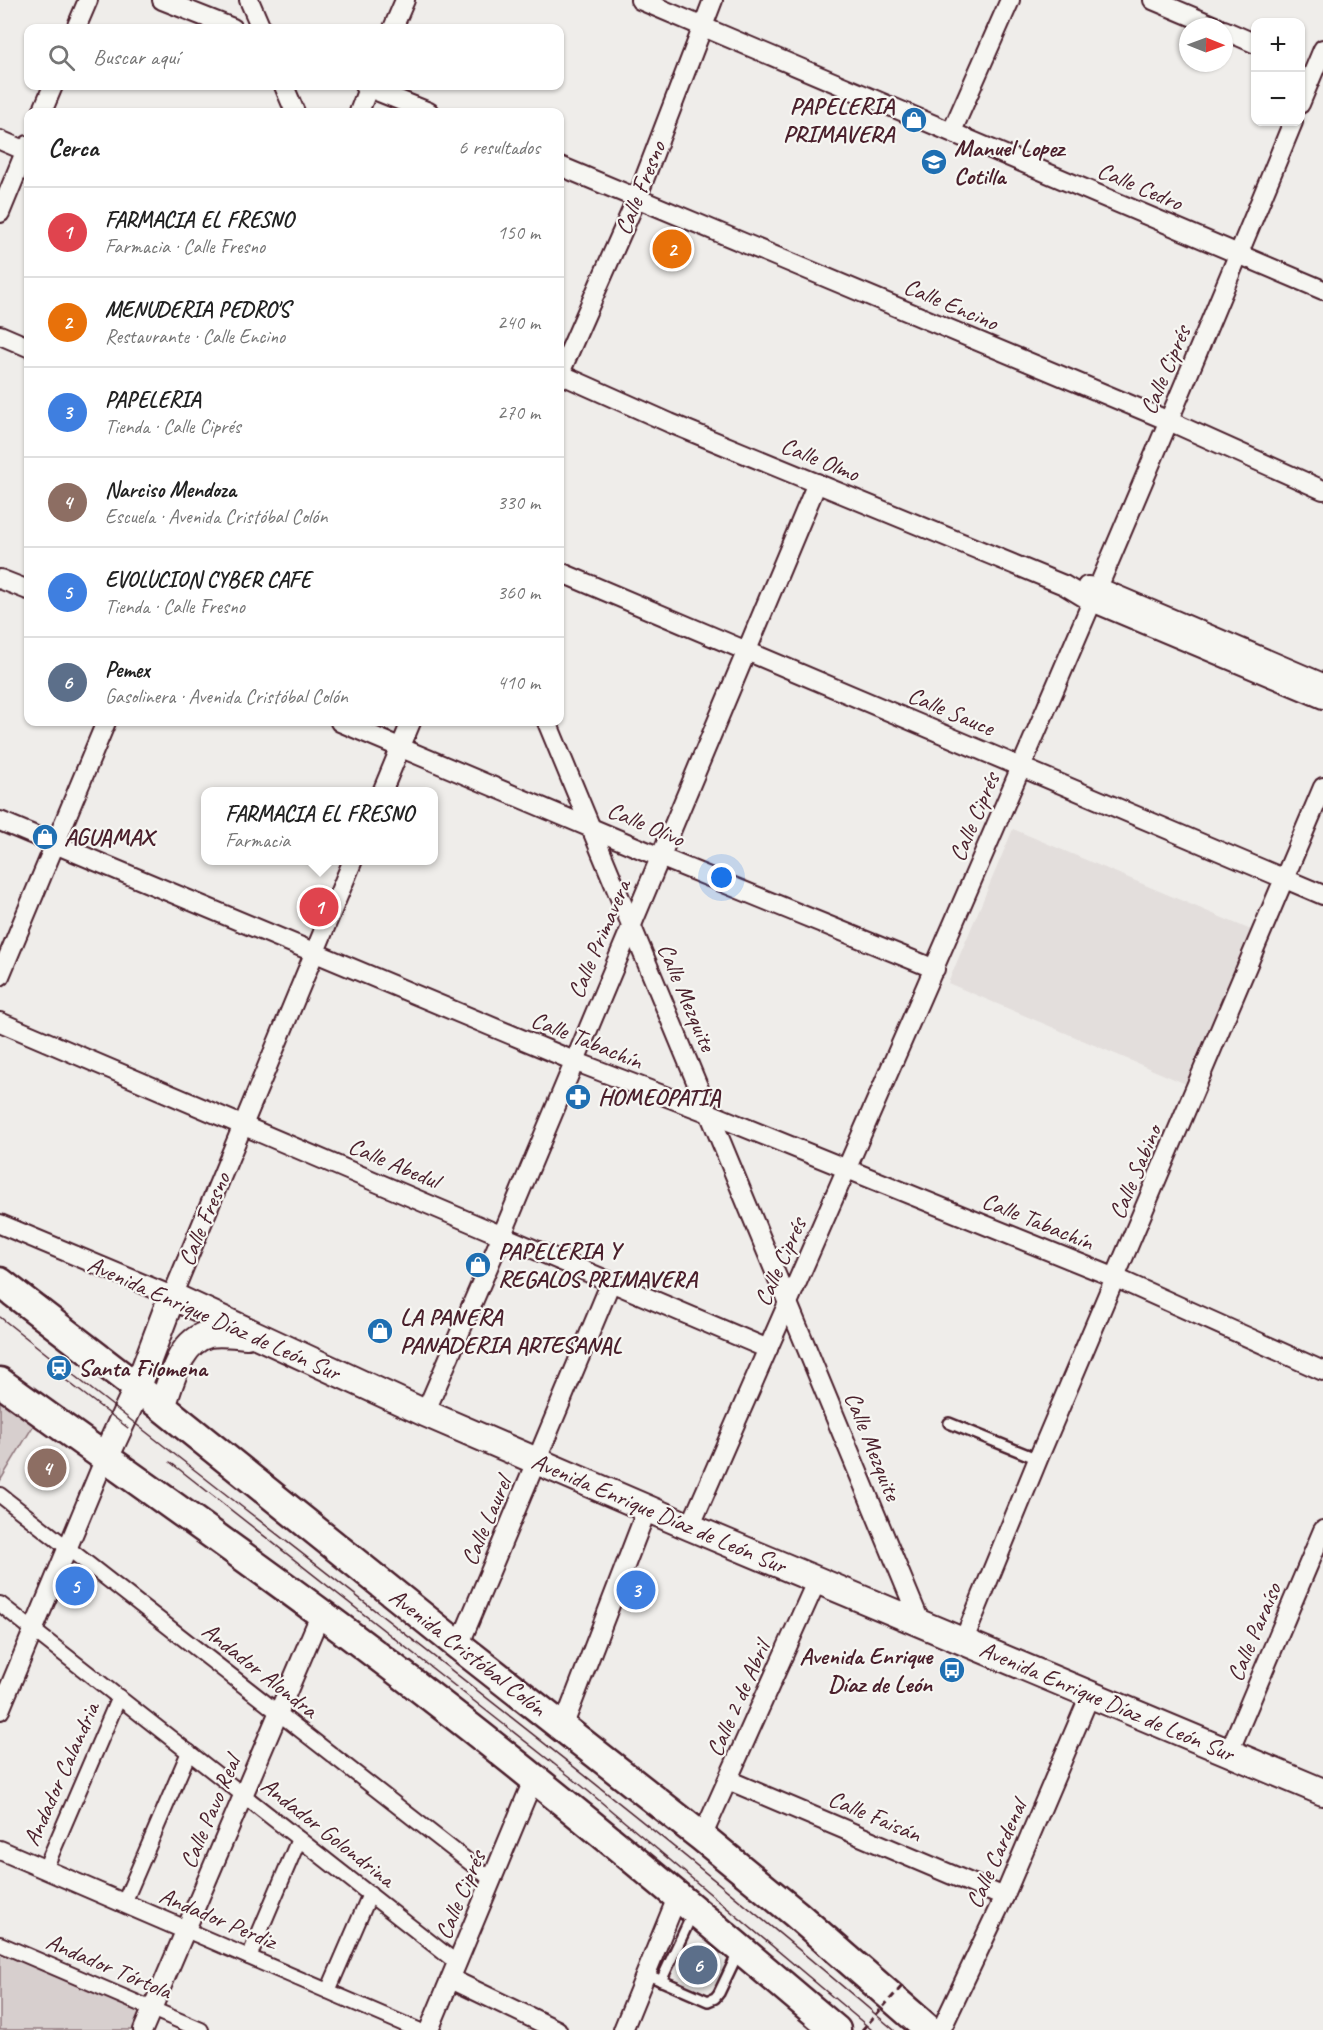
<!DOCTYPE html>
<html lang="es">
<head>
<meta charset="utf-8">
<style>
	:root { --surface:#fff; --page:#f6f6f6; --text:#222; --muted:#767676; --line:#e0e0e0; --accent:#7c3aed }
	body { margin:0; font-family:Caveat,sans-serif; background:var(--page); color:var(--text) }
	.controls { position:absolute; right:18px; top:18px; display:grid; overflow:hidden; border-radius:12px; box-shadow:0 2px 4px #0004 }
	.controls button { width:54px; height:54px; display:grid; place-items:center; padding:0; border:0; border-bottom:2px solid var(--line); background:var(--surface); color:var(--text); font:30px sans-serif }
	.compass { position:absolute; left:1179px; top:18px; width:54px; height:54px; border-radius:50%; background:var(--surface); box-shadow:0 2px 4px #0004; rotate:91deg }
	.you { position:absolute; left:722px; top:878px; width:21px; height:21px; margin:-15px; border:4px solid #fff; border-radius:50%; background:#1a73e8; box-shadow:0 0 0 9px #1a73e833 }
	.badge { display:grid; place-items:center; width:39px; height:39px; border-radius:50%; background:var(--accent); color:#fff; font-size:20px; font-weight:700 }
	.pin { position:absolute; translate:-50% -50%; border:3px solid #fff; box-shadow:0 2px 6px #0006 }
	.popup { position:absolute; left:201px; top:787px; width:237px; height:78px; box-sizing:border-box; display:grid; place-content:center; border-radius:12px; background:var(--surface); filter:drop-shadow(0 2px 4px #0005); font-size:20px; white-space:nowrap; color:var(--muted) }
	.popup b { font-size:22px; color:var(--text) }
	.popup::after { content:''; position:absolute; left:50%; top:100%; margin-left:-12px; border:12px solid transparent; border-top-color:var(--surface) }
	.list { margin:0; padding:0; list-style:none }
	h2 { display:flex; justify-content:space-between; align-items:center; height:78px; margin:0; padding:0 24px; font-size:26px }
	h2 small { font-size:20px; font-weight:400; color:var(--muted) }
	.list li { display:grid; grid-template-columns:39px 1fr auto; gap:18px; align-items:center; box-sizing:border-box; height:90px; padding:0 24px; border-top:2px solid var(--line) }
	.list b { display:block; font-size:22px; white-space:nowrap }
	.list p { margin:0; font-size:20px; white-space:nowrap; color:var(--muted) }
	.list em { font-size:20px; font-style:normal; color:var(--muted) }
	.icon { flex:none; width:33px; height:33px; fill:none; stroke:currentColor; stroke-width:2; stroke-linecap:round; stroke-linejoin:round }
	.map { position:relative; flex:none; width:1323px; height:2030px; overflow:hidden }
	.search { position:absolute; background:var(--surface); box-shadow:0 2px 4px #0004; left:24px; top:24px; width:540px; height:66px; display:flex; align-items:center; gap:15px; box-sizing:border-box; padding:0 21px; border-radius:12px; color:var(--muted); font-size:22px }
	.panel { position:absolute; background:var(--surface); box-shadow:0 2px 4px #0004; left:24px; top:108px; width:540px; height:618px; border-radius:12px }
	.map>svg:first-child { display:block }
</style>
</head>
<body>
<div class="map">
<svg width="1323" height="2030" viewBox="0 0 1323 2030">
	<rect width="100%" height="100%" fill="#efedea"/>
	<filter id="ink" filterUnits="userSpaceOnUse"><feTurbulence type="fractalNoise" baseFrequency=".0167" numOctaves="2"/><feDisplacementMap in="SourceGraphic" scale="12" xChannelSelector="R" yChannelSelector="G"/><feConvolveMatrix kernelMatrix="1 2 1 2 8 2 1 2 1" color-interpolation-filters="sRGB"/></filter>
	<g filter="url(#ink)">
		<polygon fill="#e3dedc" points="1013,829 1251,930 1186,1084 948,983"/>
		<g fill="#d7cfce" stroke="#90777c" stroke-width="1.5">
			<polygon points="0,1398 35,1423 0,1481"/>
			<polygon points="0,1950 144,2011 135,2030 0,2030"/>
		</g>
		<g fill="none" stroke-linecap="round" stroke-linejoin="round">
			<g stroke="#4a1f2b" stroke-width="14">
				<g id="service">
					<polyline points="949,1423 1038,1459"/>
					<polyline points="646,1974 708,2001 715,1998 719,1993 738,1953"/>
					<polyline points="661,1981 692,1915"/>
				</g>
			</g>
			<g stroke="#4a1f2b" stroke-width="18">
				<g id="pedestrian">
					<polyline points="0,1495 492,1880"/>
					<polyline points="0,1604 457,1963"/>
					<polyline points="45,1869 119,1697"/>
					<polyline points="124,1903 189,1752"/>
					<polyline points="186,1930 418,2030"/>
					<polyline points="0,1944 201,2030"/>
					<polyline points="249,1957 299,1839"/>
					<polyline points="328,1991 370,1894"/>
				</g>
			</g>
			<g stroke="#4a1f2b" stroke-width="22">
				<g id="minor">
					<polyline points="162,0 233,28"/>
					<polyline points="249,0 261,28"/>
					<polyline points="640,0 1323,290"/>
					<polyline points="1153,0 1217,27"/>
					<polyline points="76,28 88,0"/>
					<polyline points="393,28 405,0"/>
					<polyline points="1224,30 1256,44"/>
					<polyline points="284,86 295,112"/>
					<polyline points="364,86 429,112"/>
					<polyline points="1300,104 1323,49"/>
					<polyline points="42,112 53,86"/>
					<polyline points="359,112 369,86"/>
					<polyline points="952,131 1010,0"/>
					<polyline points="0,140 28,152"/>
					<polyline points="560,166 1169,421 1323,490"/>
					<polyline points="0,213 28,145"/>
					<polyline points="0,335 28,347"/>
					<polyline points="560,373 637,198 713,0"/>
					<polyline points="560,374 670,423 1064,585 1092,602 1323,699"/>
					<polyline points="560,572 1323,895"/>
					<polyline points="0,579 28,590"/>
					<polyline points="1087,586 1098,587 1323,683"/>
					<polyline points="340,722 660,857 935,969"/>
					<polyline points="547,722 921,1624"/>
					<polyline points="382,792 411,722"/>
					<polyline points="0,821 574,1061 709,1113 1116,1278 1323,1371"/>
					<polyline points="0,976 106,722"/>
					<polyline points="0,1022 768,1349"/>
					<polyline points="0,1224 172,1296 353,860"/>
					<polyline points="425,1413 502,1235 817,483"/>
					<path d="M690,1527C894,1060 1100,593 1293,122"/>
					<polyline points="963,1642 1038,1459 1323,787"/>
					<polyline points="459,1646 611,1282"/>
					<polyline points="0,1710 105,1458"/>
					<polyline points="563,1727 647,1509"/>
					<polyline points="1229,1752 1323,1530"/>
					<polyline points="728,1780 1004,1897"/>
					<polyline points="702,1837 817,1580"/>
					<polyline points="0,1850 186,1930"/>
					<polyline points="451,1979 557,2030"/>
					<polyline points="143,2030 321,1613"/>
					<polyline points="429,2030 534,1778"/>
					<polyline points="623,2030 678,1895"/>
					<polyline points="941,2030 1004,1897 1090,1695"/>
				</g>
			</g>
			<g stroke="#4a1f2b" stroke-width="30">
				<g id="secondary">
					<path d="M162,1407C171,1382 179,1341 209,1334C221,1332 234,1334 247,1335"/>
					<polyline points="105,1458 137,1389 172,1296 425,1413 690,1527 1323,1792"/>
				</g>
			</g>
			<g stroke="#4a1f2b" stroke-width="33">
				<g id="primary">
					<polyline points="0,1282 162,1407 459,1646 702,1837 796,1914 929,2030"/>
					<path d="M0,1382C106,1459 214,1534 319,1612C498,1744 668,1887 836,2030"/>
				</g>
			</g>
			<use href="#service" stroke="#f6f6f2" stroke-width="9"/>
			<use href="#pedestrian" stroke="#f6f6f2" stroke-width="14"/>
			<use href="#minor" stroke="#f6f6f2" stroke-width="18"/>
			<use href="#secondary" stroke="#f6f6f2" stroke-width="26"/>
			<use href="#primary" stroke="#f6f6f2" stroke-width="28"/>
			<g stroke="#4a1f2b" stroke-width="1.5">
				<path d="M0,1317C298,1554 605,1782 894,2030"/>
				<polyline points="54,1371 128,1428"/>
				<polyline points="170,1462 582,1786 872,2030"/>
			</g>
			<polyline stroke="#4a1f2b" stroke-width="3" stroke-dasharray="6 4.5" stroke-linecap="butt" points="862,2030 904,1984"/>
		</g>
	</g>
	<defs>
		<g id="shop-disc" transform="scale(1.35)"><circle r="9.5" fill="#1f6fb2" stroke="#f6f6f2"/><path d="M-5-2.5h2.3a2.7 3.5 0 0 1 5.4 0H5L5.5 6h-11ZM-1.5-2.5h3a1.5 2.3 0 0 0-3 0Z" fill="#fff"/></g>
		<g id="school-disc" transform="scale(1.35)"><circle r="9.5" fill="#1f6fb2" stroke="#f6f6f2"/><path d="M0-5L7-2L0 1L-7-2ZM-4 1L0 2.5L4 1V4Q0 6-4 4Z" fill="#fff"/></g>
		<g id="pharmacy-disc" transform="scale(1.35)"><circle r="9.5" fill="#1f6fb2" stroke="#f6f6f2"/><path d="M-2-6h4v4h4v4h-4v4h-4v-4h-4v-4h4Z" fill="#fff"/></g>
		<g id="station-disc" transform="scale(1.35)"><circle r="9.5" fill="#1f6fb2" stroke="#f6f6f2"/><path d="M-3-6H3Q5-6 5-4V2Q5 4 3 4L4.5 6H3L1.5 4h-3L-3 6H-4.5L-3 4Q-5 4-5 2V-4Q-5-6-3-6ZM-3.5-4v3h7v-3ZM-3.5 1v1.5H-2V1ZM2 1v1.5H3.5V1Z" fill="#fff"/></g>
		<g id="bus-disc" transform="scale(1.35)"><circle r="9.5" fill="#1f6fb2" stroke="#f6f6f2"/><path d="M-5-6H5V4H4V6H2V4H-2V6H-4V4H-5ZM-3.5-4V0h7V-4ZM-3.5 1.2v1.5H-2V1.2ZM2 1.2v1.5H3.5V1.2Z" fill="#fff"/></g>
	</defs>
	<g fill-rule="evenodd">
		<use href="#shop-disc" x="914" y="120"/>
		<use href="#school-disc" x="934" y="162"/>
		<use href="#shop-disc" x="45" y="837"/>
		<use href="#pharmacy-disc" x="578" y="1097"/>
		<use href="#shop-disc" x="478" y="1265"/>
		<use href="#shop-disc" x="380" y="1331"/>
		<use href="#station-disc" x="59" y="1368"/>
		<use href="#bus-disc" x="952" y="1670"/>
	</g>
	<g text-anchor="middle" stroke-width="4.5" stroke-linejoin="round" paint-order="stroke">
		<g font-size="24" font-weight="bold" fill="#4a1f2b" stroke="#f6f6f2" text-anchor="start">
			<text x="894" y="114" text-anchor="end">PAPELERIA<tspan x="894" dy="28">PRIMAVERA</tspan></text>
			<text x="954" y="156">Manuel Lopez<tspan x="954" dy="28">Cotilla</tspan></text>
			<text x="64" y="845">AGUAMAX</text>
			<text x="598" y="1105">HOMEOPATIA</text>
			<text x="498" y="1259">PAPELERIA Y<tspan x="498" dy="28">REGALOS PRIMAVERA</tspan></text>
			<text x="400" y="1325">LA PANERA<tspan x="400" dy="28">PANADERIA ARTESANAL</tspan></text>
			<text x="78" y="1376">Santa Filomena</text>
			<text x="932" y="1664" text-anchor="end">Avenida Enrique<tspan x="932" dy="28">Díaz de León</tspan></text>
		</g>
		<g font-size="24" fill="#4a1f2b" stroke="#f6f6f2">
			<text transform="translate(1140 186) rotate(23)" y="8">Calle Cedro</text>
			<text transform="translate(640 188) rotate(-68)" y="8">Calle Fresno</text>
			<text transform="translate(951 304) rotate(23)" y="8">Calle Encino</text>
			<text transform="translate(1165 370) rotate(-67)" y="8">Calle Ciprés</text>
			<text transform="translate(820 459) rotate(22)" y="8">Calle Olmo</text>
			<text transform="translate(951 711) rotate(23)" y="8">Calle Sauce</text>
			<text transform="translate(974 817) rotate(-67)" y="8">Calle Ciprés</text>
			<text transform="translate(646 824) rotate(23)" y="8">Calle Olivo</text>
			<text transform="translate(599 939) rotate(-67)" y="8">Calle Primavera</text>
			<text transform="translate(687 997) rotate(67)" y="8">Calle Mezquite</text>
			<text transform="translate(587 1040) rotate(22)" y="8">Calle Tabachín</text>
			<text transform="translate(394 1163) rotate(23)" y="8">Calle Abedul</text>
			<text transform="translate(1135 1172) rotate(-67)" y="8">Calle Sabino</text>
			<text transform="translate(204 1219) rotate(-67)" y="8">Calle Fresno</text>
			<text transform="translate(1038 1221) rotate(22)" y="8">Calle Tabachín</text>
			<text transform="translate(780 1262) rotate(-66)" y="8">Calle Ciprés</text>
			<text transform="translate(214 1318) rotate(24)" y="8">Avenida Enrique Díaz de León Sur</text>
			<text transform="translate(873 1446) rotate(68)" y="8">Calle Mezquite</text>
			<text transform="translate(659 1513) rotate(23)" y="8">Avenida Enrique Díaz de León Sur</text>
			<text transform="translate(486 1521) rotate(-67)" y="8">Calle Laurel</text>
			<text transform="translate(1254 1632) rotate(-67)" y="8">Calle Paraíso</text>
			<text transform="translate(468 1652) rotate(38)" y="8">Avenida Cristóbal Colón</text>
			<text transform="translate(260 1670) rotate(38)" y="8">Andador Alondra</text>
			<text transform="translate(738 1699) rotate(-66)" y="8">Calle 2 de Abril</text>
			<text transform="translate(1107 1701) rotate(23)" y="8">Avenida Enrique Díaz de León Sur</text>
			<text transform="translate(61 1774) rotate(-66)" y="8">Andador Calandria</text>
			<text transform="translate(210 1812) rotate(-67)" y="8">Calle Pavo Real</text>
			<text transform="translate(875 1816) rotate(23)" y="8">Calle Faisán</text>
			<text transform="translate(328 1832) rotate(38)" y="8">Andador Golondrina</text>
			<text transform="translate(996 1854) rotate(-66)" y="8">Calle Cardenal</text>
			<text transform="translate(460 1895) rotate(-67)" y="8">Calle Ciprés</text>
			<text transform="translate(218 1918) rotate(23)" y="8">Andador Perdiz</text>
			<text transform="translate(109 1966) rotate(23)" y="8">Andador Tórtola</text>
		</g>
	</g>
</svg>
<div class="controls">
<button>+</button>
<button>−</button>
</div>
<svg class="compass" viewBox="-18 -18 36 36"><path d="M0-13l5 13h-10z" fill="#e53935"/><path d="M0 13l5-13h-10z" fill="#767676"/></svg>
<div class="you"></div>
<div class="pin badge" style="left:319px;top:907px;background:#e0444e">1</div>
<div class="popup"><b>FARMACIA EL FRESNO</b>Farmacia</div>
<div class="pin badge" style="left:672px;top:249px;background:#e8710a">2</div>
<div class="pin badge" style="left:636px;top:1590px;background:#3f7fe0">3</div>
<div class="pin badge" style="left:47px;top:1468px;background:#8d6e63">4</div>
<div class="pin badge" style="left:75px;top:1586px;background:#3f7fe0">5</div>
<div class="pin badge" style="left:698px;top:1965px;background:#5c6f8a">6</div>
<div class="search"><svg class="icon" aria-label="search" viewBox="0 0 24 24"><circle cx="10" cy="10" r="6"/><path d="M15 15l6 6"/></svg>Buscar aquí</div>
<section class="panel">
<h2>Cerca<small>6 resultados</small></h2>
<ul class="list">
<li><span class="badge" style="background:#e0444e">1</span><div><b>FARMACIA EL FRESNO</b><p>Farmacia · Calle Fresno</p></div><em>150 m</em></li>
<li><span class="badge" style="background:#e8710a">2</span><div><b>MENUDERIA PEDRO'S</b><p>Restaurante · Calle Encino</p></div><em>240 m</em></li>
<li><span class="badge" style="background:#3f7fe0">3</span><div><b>PAPELERIA</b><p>Tienda · Calle Ciprés</p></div><em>270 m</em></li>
<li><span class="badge" style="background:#8d6e63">4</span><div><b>Narciso Mendoza</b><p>Escuela · Avenida Cristóbal Colón</p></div><em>330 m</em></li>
<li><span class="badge" style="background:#3f7fe0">5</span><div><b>EVOLUCION CYBER CAFE</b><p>Tienda · Calle Fresno</p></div><em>360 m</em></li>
<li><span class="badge" style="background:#5c6f8a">6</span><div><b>Pemex</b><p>Gasolinera · Avenida Cristóbal Colón</p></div><em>410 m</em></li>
</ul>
</section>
</div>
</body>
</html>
